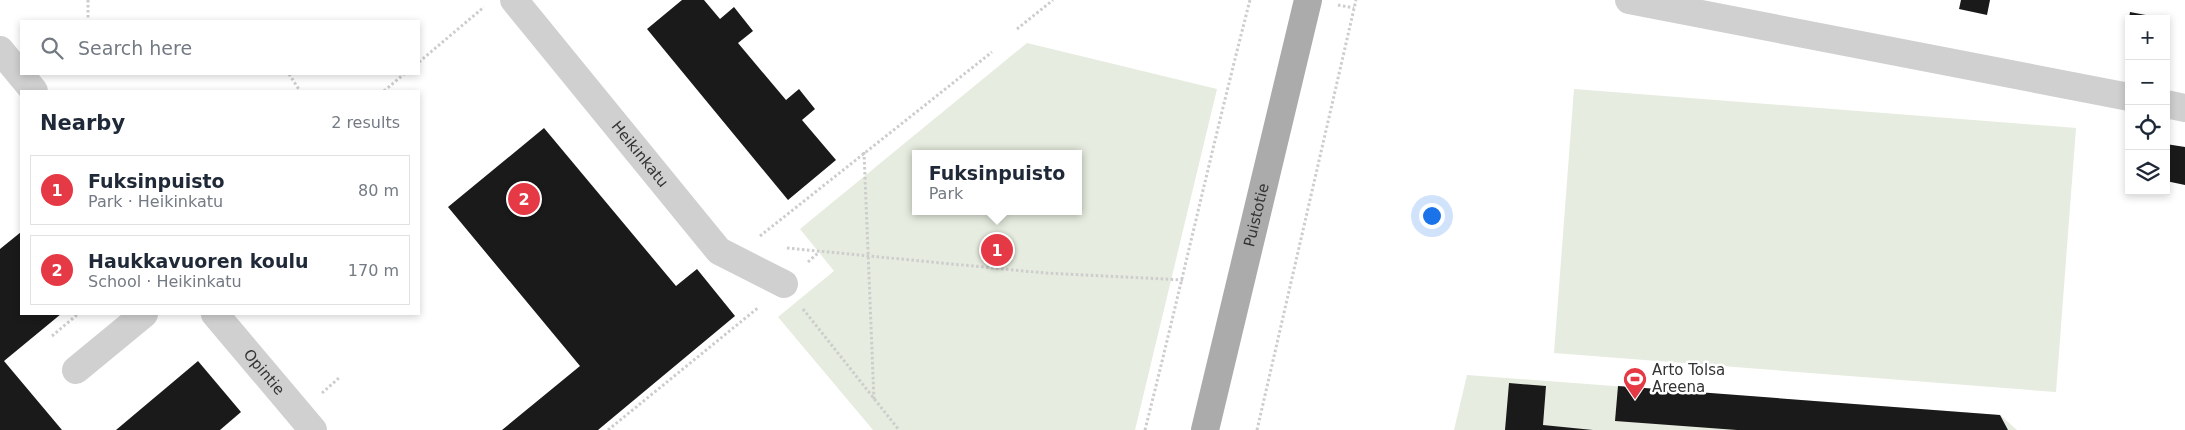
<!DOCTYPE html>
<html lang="en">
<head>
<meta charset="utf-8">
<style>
	:root { --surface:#fff; --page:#f2f2f3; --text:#1f2937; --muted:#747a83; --line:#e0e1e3; --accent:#e63946 }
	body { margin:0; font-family:"DejaVu Sans",sans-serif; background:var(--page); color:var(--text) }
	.controls { position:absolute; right:15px; top:15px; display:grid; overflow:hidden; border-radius:0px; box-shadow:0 2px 8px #0003 }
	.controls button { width:45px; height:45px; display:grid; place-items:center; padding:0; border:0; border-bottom:1px solid var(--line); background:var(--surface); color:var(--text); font:25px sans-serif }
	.you { position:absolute; left:1431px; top:215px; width:18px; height:18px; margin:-12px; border:4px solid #fff; border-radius:50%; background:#1a73e8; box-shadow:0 0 0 8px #1a73e833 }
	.badge { display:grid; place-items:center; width:32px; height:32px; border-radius:50%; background:var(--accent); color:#fff; font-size:16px; font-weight:700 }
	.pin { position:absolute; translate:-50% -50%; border:2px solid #fff; box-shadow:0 1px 5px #0006 }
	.popup { position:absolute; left:912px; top:150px; width:170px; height:65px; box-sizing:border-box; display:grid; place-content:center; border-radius:0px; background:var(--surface); filter:drop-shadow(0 1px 4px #0005); font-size:16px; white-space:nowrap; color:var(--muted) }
	.popup b { font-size:19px; color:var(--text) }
	.popup::after { content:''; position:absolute; left:50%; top:100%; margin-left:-10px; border:10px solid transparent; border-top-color:var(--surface) }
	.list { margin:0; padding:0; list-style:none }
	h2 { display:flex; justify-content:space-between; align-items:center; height:65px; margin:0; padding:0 20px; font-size:21px }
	h2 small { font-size:16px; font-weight:400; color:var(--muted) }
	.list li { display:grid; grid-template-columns:32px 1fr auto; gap:15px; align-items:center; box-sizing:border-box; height:70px; margin:0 10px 10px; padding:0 10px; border:1px solid var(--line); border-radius:0px }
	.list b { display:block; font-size:19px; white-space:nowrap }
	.list p { margin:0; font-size:16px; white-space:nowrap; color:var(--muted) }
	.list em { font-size:16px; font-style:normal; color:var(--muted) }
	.icon { flex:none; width:28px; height:28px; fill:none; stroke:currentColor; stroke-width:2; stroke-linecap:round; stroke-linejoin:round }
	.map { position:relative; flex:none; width:2185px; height:430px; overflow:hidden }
	.search { position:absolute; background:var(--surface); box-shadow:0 2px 8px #0003; left:20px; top:20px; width:400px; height:55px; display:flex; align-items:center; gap:12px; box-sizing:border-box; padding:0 18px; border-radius:0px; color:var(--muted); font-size:19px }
	.panel { position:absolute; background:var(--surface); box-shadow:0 2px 8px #0003; left:20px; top:90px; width:400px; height:225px; border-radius:0px }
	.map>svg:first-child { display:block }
</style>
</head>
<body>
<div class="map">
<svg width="2185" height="430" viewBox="0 0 2185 430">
	<rect width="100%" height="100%" fill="#fff"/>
	<g fill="#e6ecdf" fill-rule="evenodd">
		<path d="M1027,43L1217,89L1135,430H873L778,317L834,271L800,229ZM916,154H1078V211H916Z"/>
		<polygon points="1574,89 2076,128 2056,392 1554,353"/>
		<polygon points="1467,375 2000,415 2017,430 1454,430"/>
	</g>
	<g fill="#1a1a1a">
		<polygon points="682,0 704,0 720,19 734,7 753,31 738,43 786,100 799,89 815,109 802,120 836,160 788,200 647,29"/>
		<polygon points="1961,0 1990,0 1987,15 1959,9"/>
		<polygon points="2130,12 2156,17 2156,19 2129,19"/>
		<polygon points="544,128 676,286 697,269 735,316 598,430 502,430 580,366 448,207"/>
		<polygon points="2166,144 2185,147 2185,185 2166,181"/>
		<polygon points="21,232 21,314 61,314 4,361 62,430 0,430 0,249"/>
		<polygon points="198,361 241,412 220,430 116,430"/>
		<polygon points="1509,383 1546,386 1543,425 1593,430 1505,430"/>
		<polygon points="1618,386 2000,415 2008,430 1737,430 1615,421"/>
	</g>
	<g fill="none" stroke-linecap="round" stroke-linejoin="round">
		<g stroke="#cdcdcd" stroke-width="3" stroke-dasharray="2.5 2.5" stroke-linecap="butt">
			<polyline points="88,0 88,21"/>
			<polyline points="1338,5 1354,8"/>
			<polyline points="1017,29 1053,0"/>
			<polyline points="419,62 484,7"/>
			<polyline points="289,74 300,91"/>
			<polyline points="384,91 404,74"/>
			<polyline points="864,152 874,400"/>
			<polyline points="760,236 992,52"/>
			<polyline points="787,248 1045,273 1183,280"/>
			<polyline points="808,262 818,253"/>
			<polyline points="803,309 899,430"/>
			<polyline points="52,336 78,314"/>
			<polyline points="322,393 340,377"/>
			<polyline points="608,430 759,307"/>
			<path d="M1145,430C1181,287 1213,143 1250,0"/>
			<polyline points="1257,430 1356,0"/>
		</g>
		<g stroke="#d0d0d0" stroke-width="28">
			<path id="s1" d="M514,0L719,251L784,284"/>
			<polyline points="1629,0 2129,97"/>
			<polyline points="0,50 34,91"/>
			<polyline points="2166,104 2185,108"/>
			<path id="s2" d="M215,314L313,430"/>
			<polyline points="76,370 144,314"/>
		</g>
		<path stroke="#ababab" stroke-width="28" id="s3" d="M1205,430L1308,0"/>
	</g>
	<defs>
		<g id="stadium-pin" transform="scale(1.25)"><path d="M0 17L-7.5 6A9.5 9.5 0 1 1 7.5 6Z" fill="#e63946" stroke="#fff"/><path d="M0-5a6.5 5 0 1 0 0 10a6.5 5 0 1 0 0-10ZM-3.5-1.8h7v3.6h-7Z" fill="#fff"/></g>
	</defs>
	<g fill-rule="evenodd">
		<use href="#stadium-pin" x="1635" y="379"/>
	</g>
	<g text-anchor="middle" stroke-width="5" stroke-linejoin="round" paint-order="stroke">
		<g font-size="15" fill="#333" stroke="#fff">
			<text dy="5" stroke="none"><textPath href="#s1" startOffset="199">Heikinkatu</textPath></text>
			<text dy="5" stroke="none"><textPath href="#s3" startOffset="221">Puistotie</textPath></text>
			<text dy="5" stroke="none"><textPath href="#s2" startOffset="76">Opintie</textPath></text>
		</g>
		<g font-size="15" fill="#333" stroke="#fff" text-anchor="start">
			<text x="1652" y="375">Arto Tolsa<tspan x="1652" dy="17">Areena</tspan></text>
		</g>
	</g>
</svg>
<div class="controls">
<button>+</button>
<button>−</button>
<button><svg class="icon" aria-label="locate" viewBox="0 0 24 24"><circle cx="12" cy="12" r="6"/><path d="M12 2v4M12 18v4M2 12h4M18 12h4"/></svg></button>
<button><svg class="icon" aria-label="layers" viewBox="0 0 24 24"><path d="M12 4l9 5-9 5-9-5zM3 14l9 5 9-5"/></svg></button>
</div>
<div class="you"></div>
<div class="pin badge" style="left:997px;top:250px">1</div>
<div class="popup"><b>Fuksinpuisto</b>Park</div>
<div class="pin badge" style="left:524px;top:199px">2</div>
<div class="search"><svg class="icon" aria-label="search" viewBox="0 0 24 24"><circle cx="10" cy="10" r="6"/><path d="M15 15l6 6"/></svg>Search here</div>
<section class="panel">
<h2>Nearby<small>2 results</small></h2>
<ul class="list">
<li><span class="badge">1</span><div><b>Fuksinpuisto</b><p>Park · Heikinkatu</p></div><em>80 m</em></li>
<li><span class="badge">2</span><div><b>Haukkavuoren koulu</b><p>School · Heikinkatu</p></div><em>170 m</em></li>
</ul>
</section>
</div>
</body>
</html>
